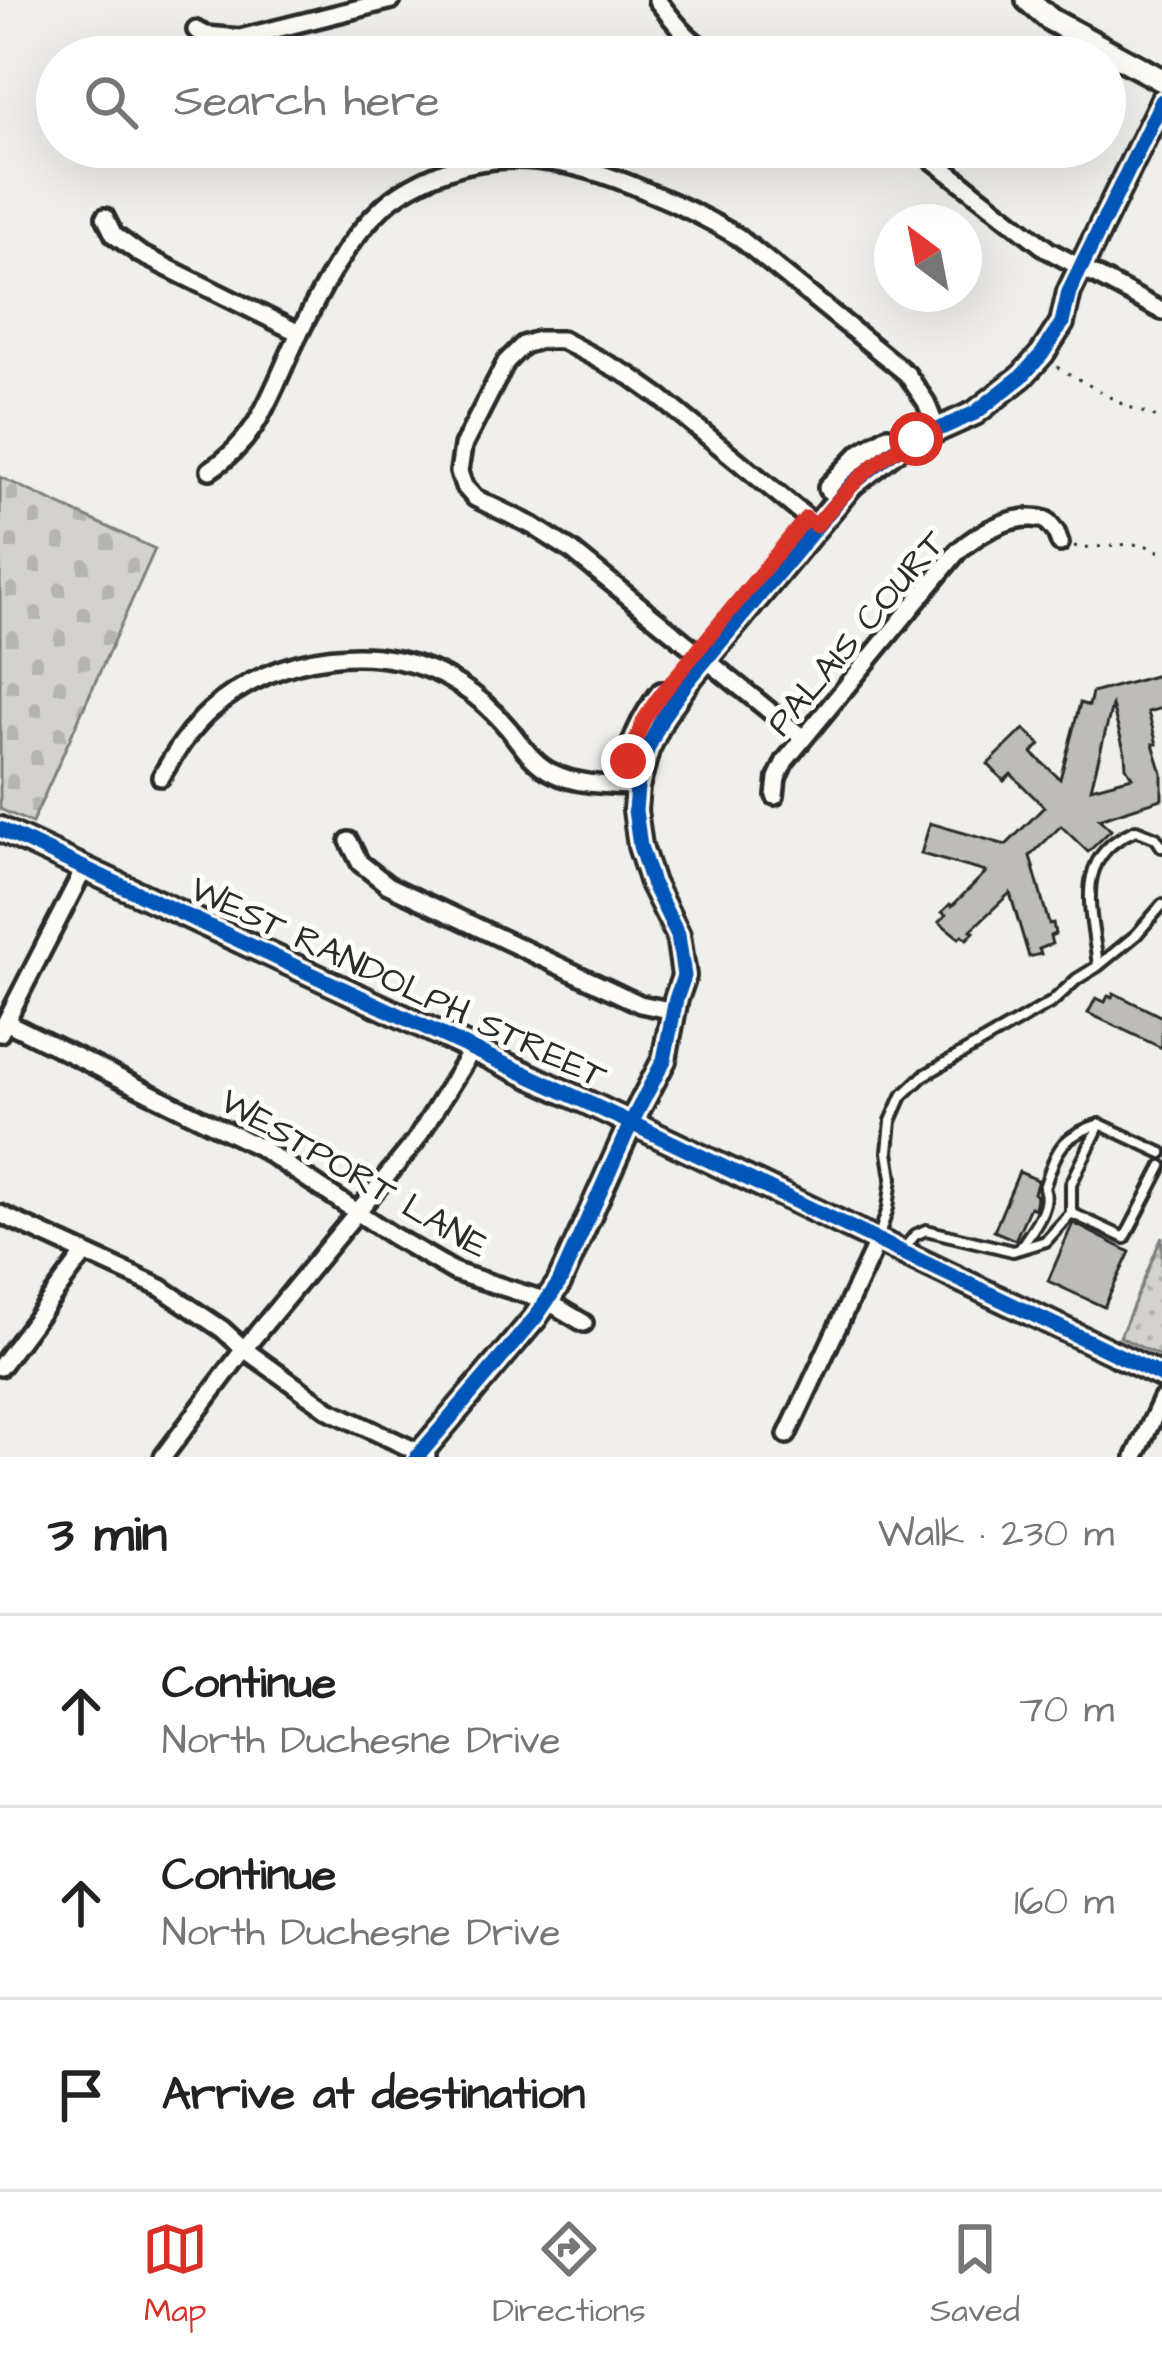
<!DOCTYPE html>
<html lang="en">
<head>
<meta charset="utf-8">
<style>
	:root { --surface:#fff; --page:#f2f2f2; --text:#222; --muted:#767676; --line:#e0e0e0; --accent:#d93025 }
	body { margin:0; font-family:"Architects Daughter",sans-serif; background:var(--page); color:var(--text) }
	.compass { position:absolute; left:874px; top:204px; width:108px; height:108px; border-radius:50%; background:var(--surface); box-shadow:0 12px 48px #0002; rotate:328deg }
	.stop { position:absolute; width:36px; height:36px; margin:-27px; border:9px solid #d93025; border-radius:50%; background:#fff }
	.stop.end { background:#d93025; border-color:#fff; box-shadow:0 3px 12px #0008 }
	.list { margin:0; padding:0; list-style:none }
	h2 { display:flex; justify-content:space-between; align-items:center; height:156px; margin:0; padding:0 48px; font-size:51px }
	h2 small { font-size:39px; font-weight:400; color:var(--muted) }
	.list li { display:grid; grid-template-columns:78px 1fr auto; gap:36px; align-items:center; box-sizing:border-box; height:192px; padding:0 48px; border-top:3px solid var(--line) }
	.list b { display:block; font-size:45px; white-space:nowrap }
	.list p { margin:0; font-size:39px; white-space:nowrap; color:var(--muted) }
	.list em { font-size:39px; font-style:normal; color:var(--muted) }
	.icon { flex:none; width:66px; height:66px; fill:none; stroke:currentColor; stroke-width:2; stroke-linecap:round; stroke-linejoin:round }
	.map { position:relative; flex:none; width:1162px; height:1457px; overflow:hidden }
	.search { position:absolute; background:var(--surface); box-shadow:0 12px 48px #0002; left:36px; right:36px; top:36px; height:132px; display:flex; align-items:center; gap:30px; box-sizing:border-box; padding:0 42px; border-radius:66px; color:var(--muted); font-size:45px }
	.sheet { height:732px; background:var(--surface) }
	nav { display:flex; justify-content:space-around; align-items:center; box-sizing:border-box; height:168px; border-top:3px solid var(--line); background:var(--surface); font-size:33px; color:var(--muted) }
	nav a { display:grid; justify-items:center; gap:6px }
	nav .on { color:var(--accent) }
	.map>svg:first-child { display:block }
</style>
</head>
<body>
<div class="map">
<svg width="1162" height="1457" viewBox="0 0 1162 1457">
	<defs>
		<pattern id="cemetery-stones" width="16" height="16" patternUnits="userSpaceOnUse" patternTransform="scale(3)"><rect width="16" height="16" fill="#d3d2cf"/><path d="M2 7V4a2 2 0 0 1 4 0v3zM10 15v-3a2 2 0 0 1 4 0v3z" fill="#b5b4b2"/></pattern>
		<pattern id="park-dots" width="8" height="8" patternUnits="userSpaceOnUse" patternTransform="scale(3)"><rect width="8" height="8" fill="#d3d2cf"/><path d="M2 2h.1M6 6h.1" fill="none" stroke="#b5b4b2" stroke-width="1.8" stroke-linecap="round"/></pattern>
	</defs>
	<rect width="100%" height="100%" fill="#f0efeb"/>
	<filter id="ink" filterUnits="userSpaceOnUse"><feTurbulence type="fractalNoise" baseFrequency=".00833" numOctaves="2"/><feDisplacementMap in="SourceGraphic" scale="24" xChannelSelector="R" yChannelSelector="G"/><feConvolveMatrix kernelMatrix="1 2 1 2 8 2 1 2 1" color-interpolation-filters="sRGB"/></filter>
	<g filter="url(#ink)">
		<polygon fill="url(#cemetery-stones)" stroke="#7f7e7d" stroke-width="3" points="0,477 155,549 32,823 0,809"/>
		<polygon fill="url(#park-dots)" stroke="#7f7e7d" stroke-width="3" points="1162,1236 1162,1357 1120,1337"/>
		<g fill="#bdbcb8" stroke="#2b2b2b" stroke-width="3" fill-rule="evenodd">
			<path d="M1162,674V708L1148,712L1157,744H1153L1162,773V799L1099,819L1111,830L1088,852L1061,826L1030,856L1049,924L1053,923L1055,934L1050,936L1052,944L1039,949L1041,954L1029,957L1010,893L971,930L974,932L967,939L962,935L959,938L939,922L946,915L942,912L950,904L952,906L986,872L921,854L930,823L1006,845L1044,807L1011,774L1004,781L988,764L1024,729L1040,744L1032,753L1060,779L1080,703L1089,706L1092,693ZM1112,706L1125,753L1126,767L1132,777L1091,788Z"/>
			<polygon points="1114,993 1162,1017 1162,1048 1088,1013 1096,998 1105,1002 1108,996 1112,997"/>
			<polygon points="1019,1172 1038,1180 1034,1193 1037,1196 1035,1209 1030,1207 1015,1240 994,1231"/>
			<polygon points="1073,1223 1130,1252 1104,1307 1048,1281"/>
		</g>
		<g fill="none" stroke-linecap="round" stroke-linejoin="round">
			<g stroke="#2b2b2b" stroke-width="16">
				<g id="lane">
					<path d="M1098,965C1091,909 1072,856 1136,830L1156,838L1162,847"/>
					<polyline points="1071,1213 1125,1238 1162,1166"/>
					<polyline points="878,1239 888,1208 892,1178 888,1152 891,1121 902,1096 923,1076 1052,1002 1077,979 1098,966 1136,935 1162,905"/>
					<path d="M1021,1247C1031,1230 1052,1208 1044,1188C1057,1150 1059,1137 1100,1124"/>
					<polyline points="903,1250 915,1235 926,1230 1013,1251 1046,1241 1071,1213 1071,1184 1100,1124 1162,1153"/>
				</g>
			</g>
			<g stroke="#2b2b2b" stroke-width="24">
				<g id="street">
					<path d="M657,0C676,24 691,46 721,57"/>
					<polyline points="196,30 206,35 240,38 392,0"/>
					<polyline points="916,147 1048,250 1162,311"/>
					<polyline points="105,217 114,235 140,254 299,333"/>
					<path d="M210,470C262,437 272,387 299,334C322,288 346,240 385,205C397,194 410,187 424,180C499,144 573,159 646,191C678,204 707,218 737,236L907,374L926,402L937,430"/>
					<polyline points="803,738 572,551 533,526 475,498 464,486 459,472 463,446 506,362 523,345 539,340 562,340 630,376 661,398 816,525"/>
					<path d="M161,777C175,753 189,730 210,711C275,652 385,636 459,685C477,696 494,711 508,728C521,744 533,764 553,773C576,785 609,785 634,786"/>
					<path d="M775,796L777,778L785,761L958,551C981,531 1015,512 1046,520L1056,532L1060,543"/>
					<polyline points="349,841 360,863 388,885 640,1004 674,1011"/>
					<polyline points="6,1022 261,1148 393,1236 455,1272 547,1301 584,1323"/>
					<polyline points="0,1033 85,867"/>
					<polyline points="0,1214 161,1288 222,1329 244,1349 329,1410 427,1456"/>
					<polyline points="0,1367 85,1253"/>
					<polyline points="787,1435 878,1240"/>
					<polyline points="163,1457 244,1349 415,1142 472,1050"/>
					<polyline points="1135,1457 1162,1399"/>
				</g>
			</g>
			<g stroke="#2b2b2b" stroke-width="30">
				<g id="secondary">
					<polyline points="1028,0 1051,20 1162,80"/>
					<polyline points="830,488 862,455 888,439"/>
					<path d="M625,780C630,747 642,719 662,694"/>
					<polyline points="0,829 631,1123 1162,1376"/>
					<polyline points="417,1457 535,1318 559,1283 631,1123 664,1060 676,999 684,976 678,935 652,883 640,846 635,810 637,787 647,750 663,716 687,682 852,484 899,447 975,413 1022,376 1042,354 1062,323 1069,292 1162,101"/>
				</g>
			</g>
			<g stroke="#2b2b2b" stroke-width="3" stroke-dasharray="3 9" stroke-linecap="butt">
				<polyline points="1057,367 1122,404 1162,420"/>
				<path d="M1074,546C1102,552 1140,534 1162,554"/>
			</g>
			<use href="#lane" stroke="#fdfcf7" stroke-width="8"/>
			<use href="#street" stroke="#fdfcf7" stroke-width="15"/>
			<use href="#secondary" stroke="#fdfcf7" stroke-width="21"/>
			<g stroke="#fdfcf7" stroke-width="22">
				<g id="cycleway">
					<polyline points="0,829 631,1123 1162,1376"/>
					<polyline points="417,1457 535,1318 559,1283 631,1123 664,1060 676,999 684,976 678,935 652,883 640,846 635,810 637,787 647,750 663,716 687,682 852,484 899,447 975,413 1022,376 1042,354 1062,323 1069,292 1162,101"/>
				</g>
			</g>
			<use href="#cycleway" stroke="#0057b8" stroke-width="15"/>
		</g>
	</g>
	<g fill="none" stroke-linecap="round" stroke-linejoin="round" filter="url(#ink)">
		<path stroke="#d93025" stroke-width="15" d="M628,761L644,720L656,701L806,518L816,526C845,491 874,458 916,439"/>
	</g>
	<g text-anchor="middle" stroke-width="10" stroke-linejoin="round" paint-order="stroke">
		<g font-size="36" fill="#2b2b2b" stroke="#fdfcf7">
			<text transform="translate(855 632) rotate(-50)" y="13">PALAIS COURT</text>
			<text transform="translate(399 981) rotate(25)" y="13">WEST RANDOLPH STREET</text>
			<text transform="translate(355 1172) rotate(30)" y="13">WESTPORT LANE</text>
		</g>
	</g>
</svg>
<svg class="compass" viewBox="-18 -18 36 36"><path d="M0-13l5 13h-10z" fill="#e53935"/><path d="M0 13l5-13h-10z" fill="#767676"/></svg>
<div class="stop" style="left:916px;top:439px"></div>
<div class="stop end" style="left:628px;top:761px"></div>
<div class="search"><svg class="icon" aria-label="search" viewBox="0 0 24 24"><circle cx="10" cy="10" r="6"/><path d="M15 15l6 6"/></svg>Search here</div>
</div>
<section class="sheet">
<h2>3 min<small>Walk · 230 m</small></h2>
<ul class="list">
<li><svg class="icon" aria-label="ahead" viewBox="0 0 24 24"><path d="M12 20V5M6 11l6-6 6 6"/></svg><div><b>Continue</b><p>North Duchesne Drive</p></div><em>70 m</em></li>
<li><svg class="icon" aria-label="ahead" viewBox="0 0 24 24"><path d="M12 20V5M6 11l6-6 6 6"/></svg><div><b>Continue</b><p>North Duchesne Drive</p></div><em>160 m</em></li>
<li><svg class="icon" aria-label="arrive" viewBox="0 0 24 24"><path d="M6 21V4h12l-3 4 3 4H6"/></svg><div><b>Arrive at destination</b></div></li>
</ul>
</section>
<nav>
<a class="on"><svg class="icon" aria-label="map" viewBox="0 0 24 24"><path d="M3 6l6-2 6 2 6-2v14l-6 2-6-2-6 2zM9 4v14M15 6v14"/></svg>Map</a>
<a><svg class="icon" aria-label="directions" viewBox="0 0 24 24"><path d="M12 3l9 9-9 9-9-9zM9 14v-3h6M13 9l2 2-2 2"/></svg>Directions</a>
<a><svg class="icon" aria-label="saved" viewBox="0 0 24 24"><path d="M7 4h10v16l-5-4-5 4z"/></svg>Saved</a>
</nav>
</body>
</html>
